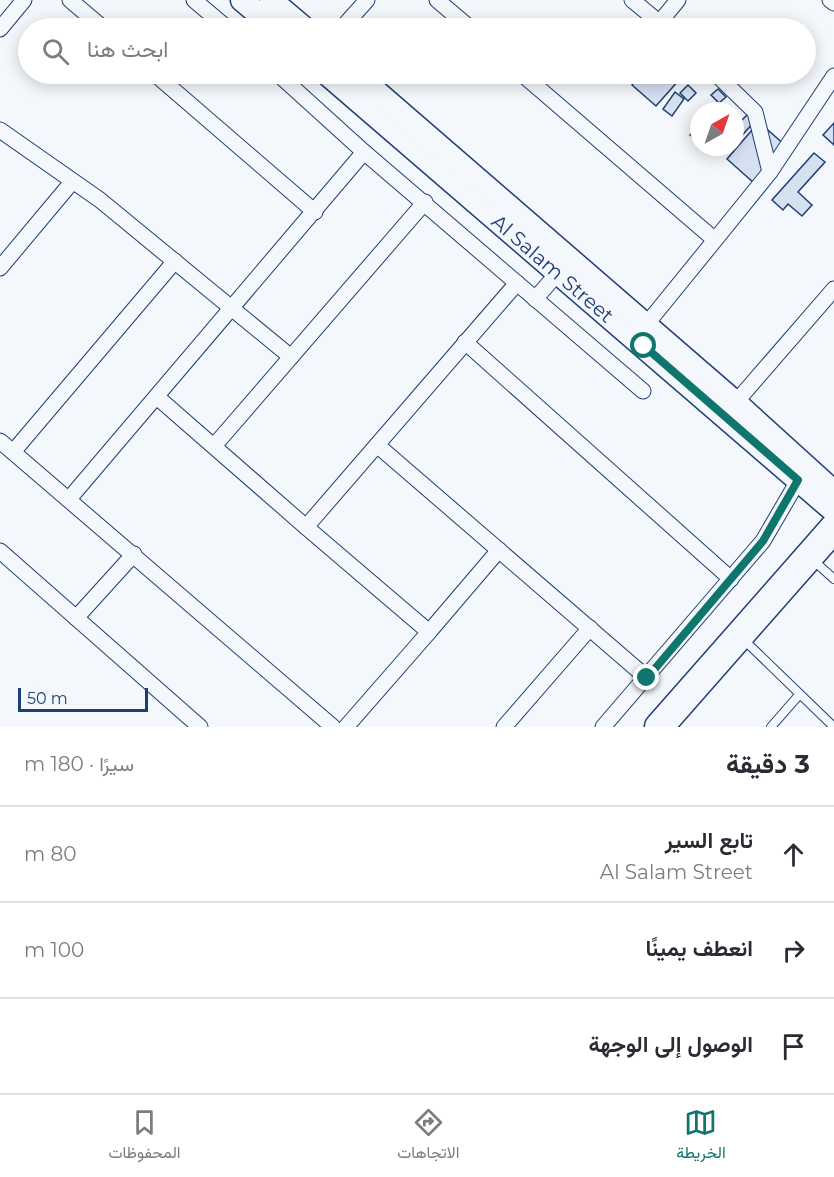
<!DOCTYPE html>
<html lang="ar">
<head>
<meta charset="utf-8">
<style>
	:root { --surface:#fff; --page:#f2f2f3; --text:#2b2b33; --muted:#7c7c81; --line:#e1e1e2; --accent:#0f766e }
	body { margin:0; font-family:Montserrat,Vazirmatn,sans-serif; background:var(--page); color:var(--text); direction:rtl }
	.compass { position:absolute; left:690px; top:102px; width:54px; height:54px; border-radius:50%; background:var(--surface); box-shadow:0 3px 15px #0003; rotate:40deg }
	.scale { position:absolute; left:18px; bottom:15px; width:130px; box-sizing:border-box; padding-left:6px; border:3px solid #1d3f73; border-top:0; font-size:16px; line-height:21px; white-space:nowrap; color:#1d3f73; -webkit-text-stroke:4px #f4f7fb; paint-order:stroke }
	.stop { position:absolute; width:18px; height:18px; margin:-14px; border:4px solid #0f766e; border-radius:50%; background:#fff }
	.stop.end { background:#0f766e; border-color:#fff; box-shadow:0 2px 6px #0008 }
	.list { margin:0; padding:0; list-style:none }
	h2 { display:flex; justify-content:space-between; align-items:center; height:78px; margin:0; padding:0 24px; font-size:26px }
	h2 small { font-size:20px; font-weight:400; color:var(--muted) }
	.list li { display:grid; grid-template-columns:39px 1fr auto; gap:18px; align-items:center; box-sizing:border-box; height:96px; padding:0 24px; border-top:2px solid var(--line) }
	.list b { display:block; font-size:22px; white-space:nowrap }
	.list p { margin:0; font-size:20px; white-space:nowrap; color:var(--muted) }
	.list em { font-size:20px; font-style:normal; color:var(--muted) }
	.icon { flex:none; width:33px; height:33px; fill:none; stroke:currentColor; stroke-width:2; stroke-linecap:round; stroke-linejoin:round }
	.map { position:relative; flex:none; width:834px; height:727px; overflow:hidden; direction:ltr }
	.search { position:absolute; background:var(--surface); box-shadow:0 3px 15px #0003; left:18px; right:18px; top:18px; height:66px; display:flex; align-items:center; gap:15px; box-sizing:border-box; padding:0 21px; border-radius:33px; color:var(--muted); font-size:22px }
	.sheet { height:366px; background:var(--surface) }
	nav { display:flex; justify-content:space-around; align-items:center; box-sizing:border-box; height:84px; border-top:2px solid var(--line); background:var(--surface); font-size:16px; color:var(--muted) }
	nav a { display:grid; justify-items:center; gap:3px }
	nav .on { color:var(--accent) }
	.map>svg:first-child { display:block }
</style>
</head>
<body>
<div class="map">
<svg width="834" height="727" viewBox="0 0 834 727">
	<rect width="100%" height="100%" fill="#f4f7fb"/>
	<g fill="#d5e0f0" stroke="#1d3f73" stroke-width="1.5">
		<polygon points="643,74 675,74 674,76 679,80 656,106 632,85"/>
		<polygon points="688,85 696,93 688,101 680,93"/>
		<polygon points="718,89 726,97 719,103 711,95"/>
		<polygon points="675,92 684,99 672,116 663,109"/>
		<polygon points="718,103 727,111 711,111"/>
		<polygon points="748,114 756,120 735,143 735,118 740,122"/>
		<polygon points="759,122 786,146 754,183 727,159"/>
		<polygon points="834,123 834,145 823,135"/>
		<polygon points="699,125 699,142 690,135"/>
		<polygon points="814,153 825,162 798,192 812,205 802,216 788,204 783,210 772,200"/>
	</g>
	<g fill="none" stroke-linecap="round" stroke-linejoin="round">
		<g stroke="#1d3f73" stroke-width="10">
			<g id="lane">
				<polyline points="813,560 834,579"/>
				<polyline points="742,638 834,727"/>
				<polyline points="771,727 799,695"/>
			</g>
		</g>
		<g stroke="#1d3f73" stroke-width="17">
			<g id="street">
				<polyline points="70,0 103,28"/>
				<polyline points="194,0 227,28"/>
				<polyline points="437,0 470,28"/>
				<polyline points="632,0 666,28"/>
				<polyline points="830,0 834,3"/>
				<polyline points="659,23 678,0"/>
				<polyline points="342,28 367,0"/>
				<polyline points="0,29 24,0"/>
				<polyline points="155,74 315,212"/>
				<polyline points="278,74 364,152 643,391"/>
				<polyline points="522,74 715,240 770,172 834,76"/>
				<polyline points="716,74 755,112 770,172"/>
				<polyline points="0,130 100,200 291,357"/>
				<polyline points="0,268 72,182"/>
				<polyline points="535,299 564,266"/>
				<polyline points="641,331 715,240"/>
				<polyline points="465,342 731,579"/>
				<polyline points="157,397 306,527"/>
				<polyline points="730,409 834,289"/>
				<polyline points="0,441 333,727"/>
				<polyline points="377,445 647,678"/>
				<polyline points="214,446 425,202"/>
				<polyline points="13,452 175,261"/>
				<polyline points="69,499 364,152"/>
				<polyline points="0,551 200,727"/>
				<polyline points="76,618 134,554"/>
				<polyline points="429,632 499,550"/>
				<polyline points="346,727 429,632 306,527 517,283"/>
				<polyline points="504,727 590,628"/>
				<polyline points="603,727 763,541 802,474"/>
			</g>
		</g>
		<g stroke="#1d3f73" stroke-width="25">
			<g id="secondary">
				<polyline points="242,0 275,28"/>
				<polyline points="271,0 304,28"/>
				<path id="s1" d="M327,74L834,511"/>
				<polyline points="356,74 735,402 833,491"/>
			</g>
		</g>
		<g stroke="#1d3f73" stroke-width="31">
			<polyline id="highway" points="659,727 834,528"/>
		</g>
		<use href="#lane" stroke="#f4f7fb" stroke-width="8"/>
		<use href="#street" stroke="#f4f7fb" stroke-width="15"/>
		<use href="#secondary" stroke="#f4f7fb" stroke-width="22"/>
		<use href="#highway" stroke="#f4f7fb" stroke-width="28"/>
	</g>
	<g fill="none" stroke-linecap="round" stroke-linejoin="round">
		<polyline stroke="#0f766e" stroke-width="8" points="644,346 798,480 763,541 647,678"/>
	</g>
	<g text-anchor="middle" stroke-width="4.5" stroke-linejoin="round" paint-order="stroke">
		<g font-size="20" fill="#1d3f73" stroke="#f4f7fb">
			<text dy="7" stroke="none"><textPath href="#s1" startOffset="298">Al Salam Street</textPath></text>
		</g>
	</g>
</svg>
<svg class="compass" viewBox="-18 -18 36 36"><path d="M0-13l5 13h-10z" fill="#e53935"/><path d="M0 13l5-13h-10z" fill="#7c7c81"/></svg>
<div class="scale">50 m</div>
<div class="stop" style="left:644px;top:346px"></div>
<div class="stop end" style="left:647px;top:678px"></div>
<div class="search"><svg class="icon" aria-label="search" viewBox="0 0 24 24"><circle cx="10" cy="10" r="6"/><path d="M15 15l6 6"/></svg>ابحث هنا</div>
</div>
<section class="sheet">
<h2>3 دقيقة<small>سيرًا · 180 m</small></h2>
<ul class="list">
<li><svg class="icon" aria-label="ahead" viewBox="0 0 24 24"><path d="M12 20V5M6 11l6-6 6 6"/></svg><div><b>تابع السير</b><p>Al Salam Street</p></div><em>80 m</em></li>
<li><svg class="icon" aria-label="right" viewBox="0 0 24 24"><path d="M7 20v-9h11M14 6l5 5-5 5"/></svg><div><b>انعطف يمينًا</b></div><em>100 m</em></li>
<li><svg class="icon" aria-label="arrive" viewBox="0 0 24 24"><path d="M6 21V4h12l-3 4 3 4H6"/></svg><div><b>الوصول إلى الوجهة</b></div></li>
</ul>
</section>
<nav>
<a class="on"><svg class="icon" aria-label="map" viewBox="0 0 24 24"><path d="M3 6l6-2 6 2 6-2v14l-6 2-6-2-6 2zM9 4v14M15 6v14"/></svg>الخريطة</a>
<a><svg class="icon" aria-label="directions" viewBox="0 0 24 24"><path d="M12 3l9 9-9 9-9-9zM9 14v-3h6M13 9l2 2-2 2"/></svg>الاتجاهات</a>
<a><svg class="icon" aria-label="saved" viewBox="0 0 24 24"><path d="M7 4h10v16l-5-4-5 4z"/></svg>المحفوظات</a>
</nav>
</body>
</html>
